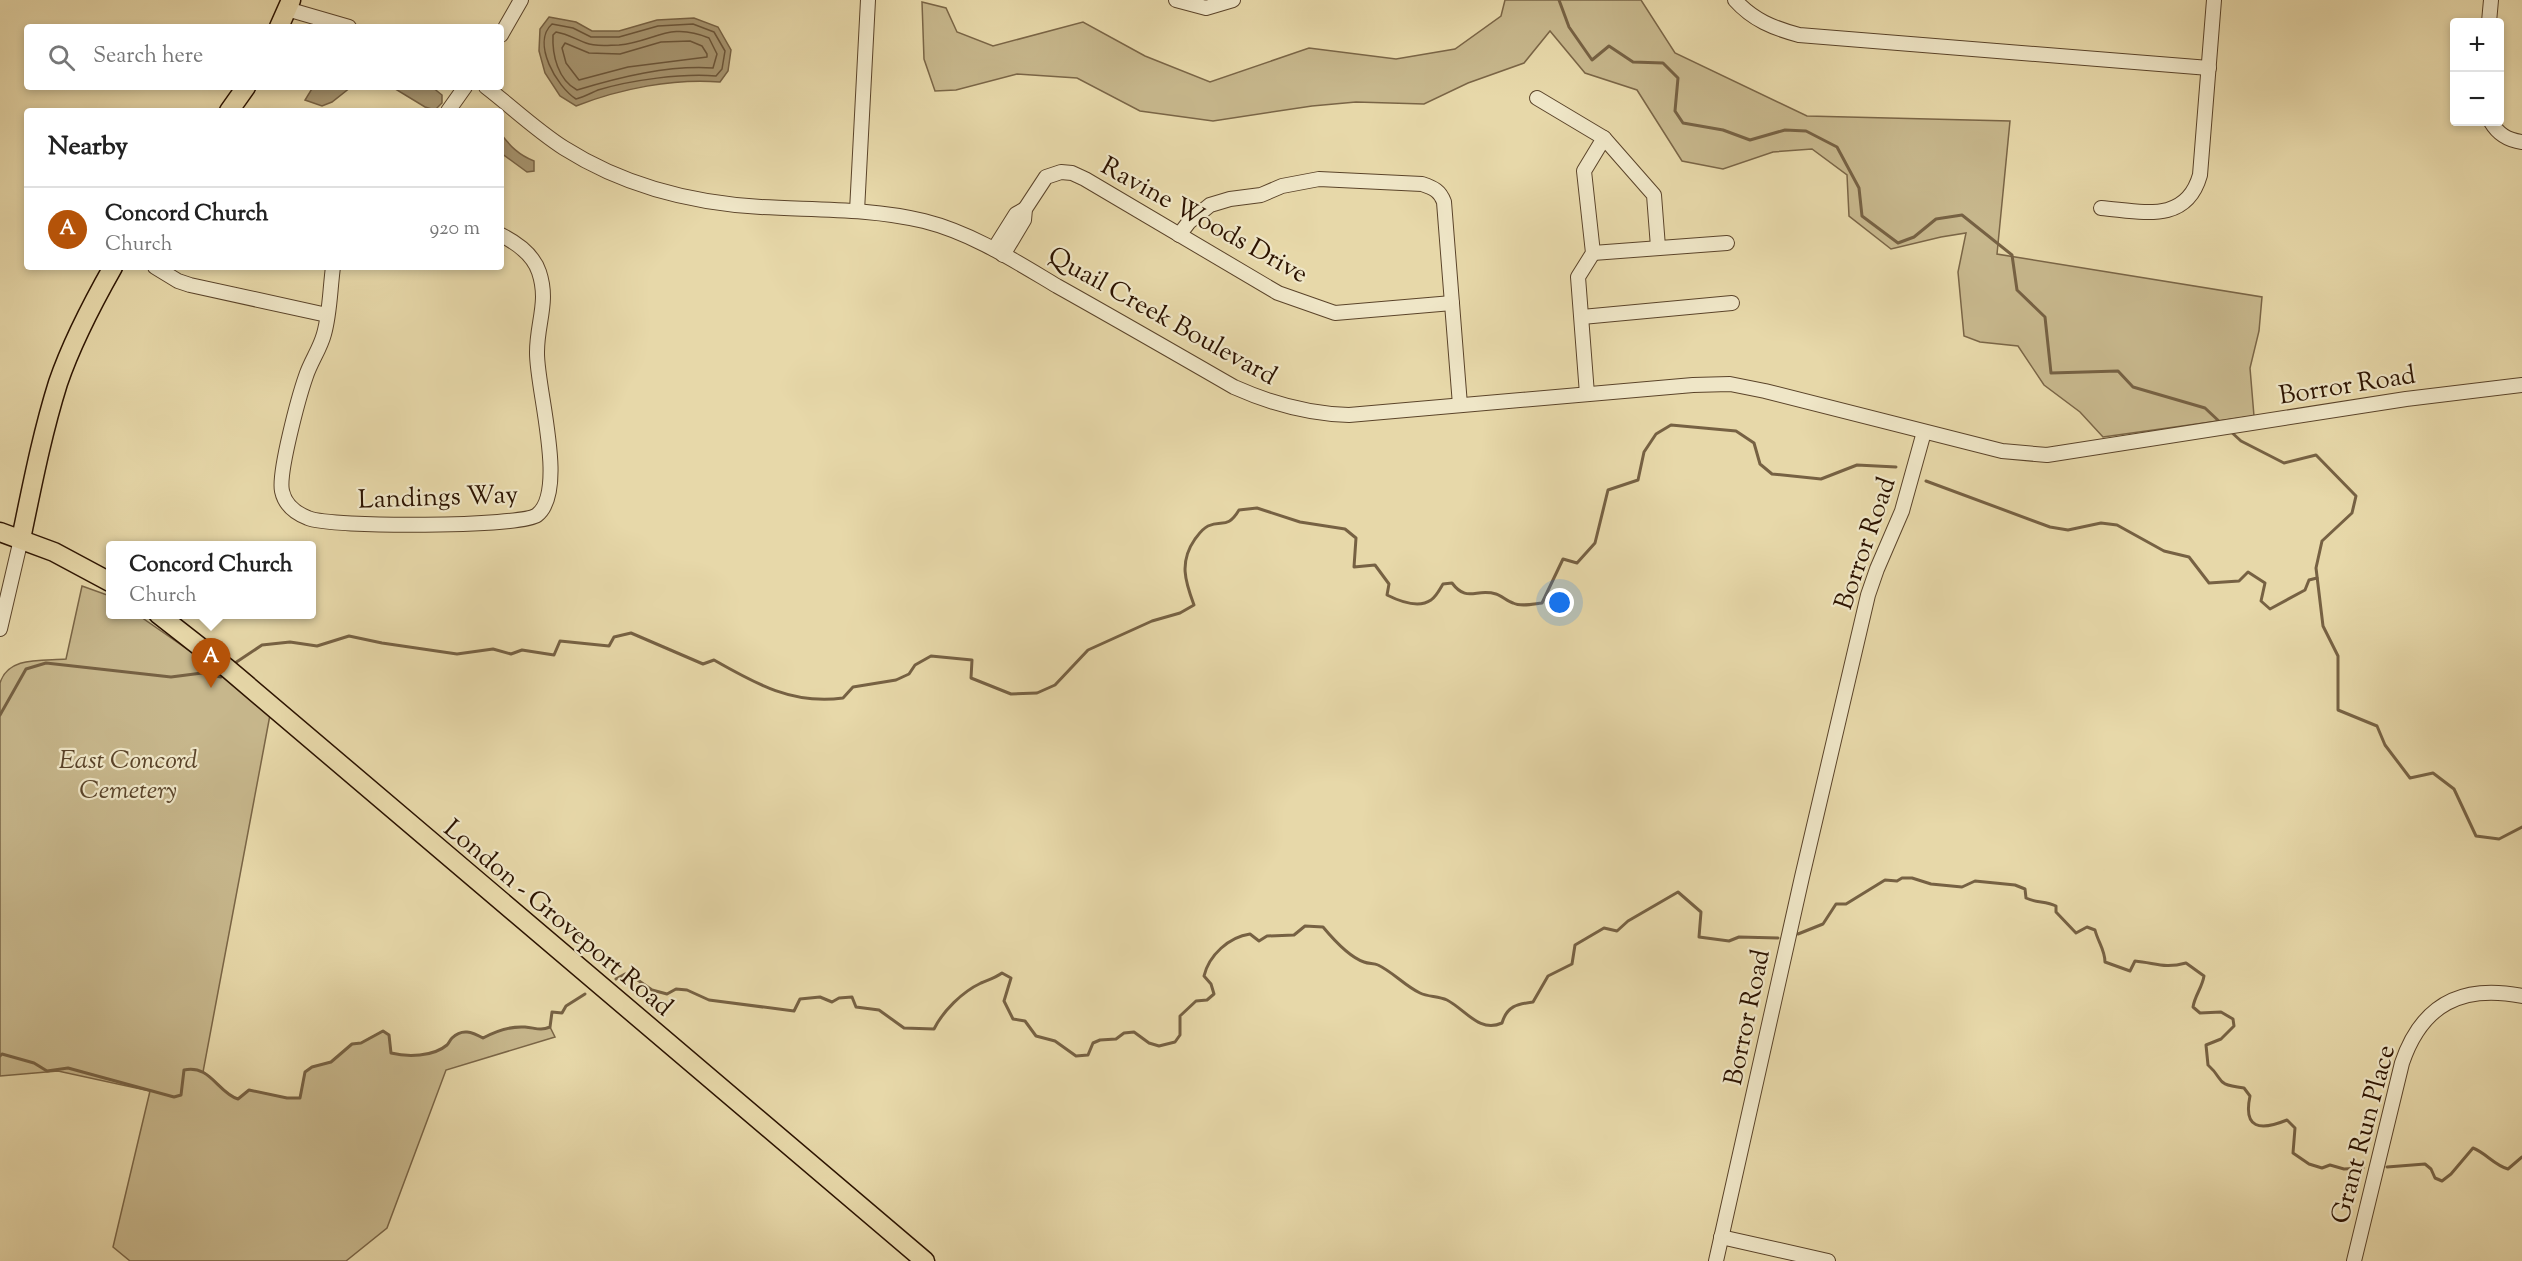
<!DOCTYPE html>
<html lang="en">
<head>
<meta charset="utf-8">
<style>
	:root { --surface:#fff; --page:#f2f2f2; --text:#222; --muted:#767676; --line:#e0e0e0; --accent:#b45309 }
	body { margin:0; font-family:"Sorts Mill Goudy",serif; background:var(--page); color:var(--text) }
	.controls { position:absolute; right:18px; top:18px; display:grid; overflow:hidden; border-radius:6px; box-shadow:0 3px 9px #0003 }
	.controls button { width:54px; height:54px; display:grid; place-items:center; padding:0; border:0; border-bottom:2px solid var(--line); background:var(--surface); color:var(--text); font:30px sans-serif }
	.you { position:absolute; left:1560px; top:603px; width:21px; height:21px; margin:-15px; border:4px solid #fff; border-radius:50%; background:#1a73e8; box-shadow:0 0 0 9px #1a73e833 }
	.badge { display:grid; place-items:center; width:39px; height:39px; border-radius:50%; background:var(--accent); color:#fff; font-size:20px; font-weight:700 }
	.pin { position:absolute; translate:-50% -50px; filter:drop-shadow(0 2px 3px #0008) }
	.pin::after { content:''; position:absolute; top:32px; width:21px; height:18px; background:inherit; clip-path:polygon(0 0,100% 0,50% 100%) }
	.popup { position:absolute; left:106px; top:541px; width:210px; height:78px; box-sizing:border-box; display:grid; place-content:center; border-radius:6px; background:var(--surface); filter:drop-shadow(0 2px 4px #0005); font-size:20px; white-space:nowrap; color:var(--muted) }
	.popup b { font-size:22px; color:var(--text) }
	.popup::after { content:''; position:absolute; left:50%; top:100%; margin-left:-12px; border:12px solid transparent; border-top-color:var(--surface) }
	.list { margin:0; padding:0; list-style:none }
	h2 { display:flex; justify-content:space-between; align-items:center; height:78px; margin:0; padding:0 24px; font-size:26px }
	h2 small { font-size:20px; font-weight:400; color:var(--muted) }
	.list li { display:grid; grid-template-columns:39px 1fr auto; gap:18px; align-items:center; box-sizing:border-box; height:84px; padding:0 24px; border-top:2px solid var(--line) }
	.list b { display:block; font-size:22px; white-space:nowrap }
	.list p { margin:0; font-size:20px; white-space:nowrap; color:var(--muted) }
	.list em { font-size:20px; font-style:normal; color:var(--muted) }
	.icon { flex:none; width:33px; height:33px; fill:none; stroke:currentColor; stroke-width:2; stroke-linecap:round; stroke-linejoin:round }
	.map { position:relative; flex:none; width:2522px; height:1261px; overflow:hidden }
	.search { position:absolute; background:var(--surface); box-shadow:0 3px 9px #0003; left:24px; top:24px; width:480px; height:66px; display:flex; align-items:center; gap:15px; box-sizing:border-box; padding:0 21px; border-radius:6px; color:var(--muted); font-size:22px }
	.panel { position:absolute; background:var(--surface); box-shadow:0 3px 9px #0003; left:24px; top:108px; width:480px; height:162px; border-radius:6px }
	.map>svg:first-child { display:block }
</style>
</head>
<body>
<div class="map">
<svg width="2522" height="1261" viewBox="0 0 2522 1261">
	<rect width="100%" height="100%" fill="#e7d8a9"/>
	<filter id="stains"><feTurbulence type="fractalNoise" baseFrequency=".00333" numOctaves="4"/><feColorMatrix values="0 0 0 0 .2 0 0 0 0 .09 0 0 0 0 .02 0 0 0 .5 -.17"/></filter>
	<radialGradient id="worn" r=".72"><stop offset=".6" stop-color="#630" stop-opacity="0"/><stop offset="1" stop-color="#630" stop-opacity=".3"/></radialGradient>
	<g fill="#c7b78c" stroke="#7a6546" stroke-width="1.5">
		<polygon points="1505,0 1641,0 1675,53 1807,116 2010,121 1997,254 2262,297 2259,331 2250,368 2254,416 2103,437 2080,412 2044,385 2018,346 1980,342 1964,336 1958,272 1966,233 1941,237 1891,249 1849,216 1847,175 1812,149 1773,152 1723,169 1682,161 1637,90 1585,73 1550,31 1524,63 1468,83 1424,104 1356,102 1312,106 1213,121 1140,111 1077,78 1017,74 956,90 935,91 924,59 922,2 946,8 957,32 993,46 1083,22 1145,56 1210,82 1309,48 1396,59 1455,49 1501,16"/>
		<path d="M82,586L110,596V614L138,615L210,665L270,715L203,1072C216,1079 223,1094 238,1099L249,1090L287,1098H300L305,1072L312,1067L331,1062L352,1044L361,1043L383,1031L389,1035L391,1053C407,1057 433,1057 447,1045C449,1043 450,1040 452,1038C462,1028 472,1032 483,1038C496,1031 510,1026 525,1027C536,1028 540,1031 550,1027L555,1037L446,1070L387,1228L346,1261H130L113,1247L150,1091L58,1071L0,1076V683C8,656 42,661 66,659Z"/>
	</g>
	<g fill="#a79570" stroke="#766143" stroke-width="1.5">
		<path d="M549,17L576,22L592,31H619L657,20L694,18L718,27L731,50L728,71L720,82C674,78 619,89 576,106L560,96L545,73L539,51L540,29Z"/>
		<polygon points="313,87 351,87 332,102 322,106 305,100"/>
		<polygon points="392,87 432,87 442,95 442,103 435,110 425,107"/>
		<path d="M501,134C511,147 519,155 534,161V171L527,172L501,153Z"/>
	</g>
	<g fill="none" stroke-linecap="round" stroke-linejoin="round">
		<g stroke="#6a5438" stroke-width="1.5">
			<path d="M552,24L573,28L591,37H619L658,26L693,24L714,32L725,51L722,69L716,76C683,73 631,80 598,90C591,93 584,97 576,99C557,87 531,43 552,24Z"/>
			<path d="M556,32C568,34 575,39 586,43C595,47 609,45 619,45C654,42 669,21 709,38L717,54L713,68C668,65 620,77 577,90C558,80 552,55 553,35Z"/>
			<polygon points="690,41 702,46 707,54 707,57 628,67 579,80 566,63 562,48 565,43 589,53 620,54 661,42"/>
		</g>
		<g stroke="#766143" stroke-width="3">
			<polyline points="1559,0 1569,27 1592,60 1609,46 1633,62 1663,63 1678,78 1675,111 1683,123 1723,130 1750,140 1785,130 1806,131 1837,147 1859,188 1862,216 1898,243 1914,237 1936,219 1962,215 2012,255 2017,290 2045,317 2051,373 2118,371 2133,387 2205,408 2222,424"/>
			<polyline points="2229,430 2241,441 2284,463 2316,455 2356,496 2352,513 2322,541 2316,568 2323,626 2338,656 2338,710 2377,726 2385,745 2410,778 2433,773 2454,789 2476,836 2499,839 2522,827"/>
			<polyline points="1926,481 2050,527 2068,530 2101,523 2117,525 2164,551 2189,557 2209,583 2239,581 2248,572 2265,583 2261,601 2270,609 2305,590 2309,580 2317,578"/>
			<path d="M232,665L262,645L290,642L317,646L349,636L382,643L457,654L493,649L511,654L522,650L554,655L560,641L609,646L614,637L631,633L703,664L714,660C756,684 793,705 843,698L853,687L896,680L909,674L915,665L931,656L972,660L971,678L1011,694L1037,693L1055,685L1088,650L1152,621L1180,613L1194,605C1185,581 1179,562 1195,539C1199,534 1202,529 1208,526C1222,519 1227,530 1239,510L1257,508L1300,522L1345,529L1356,538L1354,567L1375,565L1389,584L1387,595C1399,601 1418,609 1431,600C1436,597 1440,589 1443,584L1452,583C1467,603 1476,588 1496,594C1502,596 1507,601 1513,603C1521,607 1533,604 1542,603L1563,559L1577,563L1595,543L1608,490L1638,480L1644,452L1656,434L1671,425L1736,431L1754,443L1760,464L1772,474L1821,479L1857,465L1896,467"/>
			<polyline points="0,715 26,669 46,663 171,677 202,673 221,677 223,674"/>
			<path d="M1798,934L1823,924L1836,904H1846L1885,880L1897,881L1902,878H1912L1931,884L1962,887L1975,881L2015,885L2025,889L2026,898C2036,903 2046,901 2056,906V912L2076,933L2087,927L2095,930C2098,942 2105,950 2105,962L2130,971L2135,961C2156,963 2164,969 2186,963L2204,976C2202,988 2195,995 2193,1007L2200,1013L2221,1012L2233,1019L2234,1026L2221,1039L2206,1045L2208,1065C2226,1081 2213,1084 2244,1088L2250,1096C2243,1129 2260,1131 2287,1120L2295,1128L2293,1153L2309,1164L2322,1168L2330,1165L2344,1169L2363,1168"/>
			<path d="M616,979L625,974L632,976L652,990L667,994L676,989L687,990L709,1000L794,1011L800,999L820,997L832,1002L839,998L852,997L856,1007L879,1010L904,1028L934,1029C943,1011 962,992 981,983C988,980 995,978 1002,973L1011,978L1004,1001L1013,1019L1025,1021L1036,1036L1055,1041L1076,1056L1088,1055L1093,1043L1100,1040L1116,1039L1124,1033L1134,1032L1149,1043L1159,1046L1175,1042L1180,1035V1016L1196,1001L1207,1000L1214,994L1211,984L1204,976C1209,955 1229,937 1250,934L1259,941L1267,936L1294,935L1305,926L1323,927C1333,939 1349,957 1364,962C1369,964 1374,963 1378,965C1393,972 1405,986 1420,993C1428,997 1438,996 1447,1000C1466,1010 1479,1033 1502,1023C1507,1006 1517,1004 1533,1002L1548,976L1572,964L1575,945L1604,928L1617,931L1628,921L1678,892L1701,912L1699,937L1729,941L1739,937L1778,938"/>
			<path d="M0,1056L2,1054L34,1063L47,1071L68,1068L174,1097L181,1095L184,1070C210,1064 218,1093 238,1099L249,1090L287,1098H300L305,1072L312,1067L331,1062L352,1044L361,1043L383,1031L389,1035L391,1053C407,1057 433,1057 447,1045C449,1043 450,1040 452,1038C462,1028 472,1032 483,1038C496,1031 510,1026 525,1027C536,1028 540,1031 550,1027L552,1012L562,1013L566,1006L585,994"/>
			<path d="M2387,1167L2425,1164L2431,1169L2435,1178L2442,1181L2451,1174L2473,1148C2486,1153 2494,1165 2508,1169L2522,1157"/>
		</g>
		<g stroke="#5b442a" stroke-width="16">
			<g id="minor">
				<polyline points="1176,0 1206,8 1233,0"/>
				<path d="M1735,0C1753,20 1773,28 1799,35L2209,68"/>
				<polyline points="287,9 349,27"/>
				<polyline points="2489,22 2491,0"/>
				<polyline points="501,35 521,0"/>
				<path d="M486,87C512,107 536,130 564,148C624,186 692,203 761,207C815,210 871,208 924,221C972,233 1015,261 1057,286C1116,319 1175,353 1234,387C1272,404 1308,414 1349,415L1693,385L1730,384L1765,391L2002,451L2047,455L2406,399L2522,385"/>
				<polyline points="1537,98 1604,138 1654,195 1658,247"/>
				<polyline points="448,111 465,87"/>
				<path d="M2491,122C2498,134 2507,140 2522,142"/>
				<path d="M2101,208C2140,211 2186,225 2200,175L2214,0"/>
				<polyline points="857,211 868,0"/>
				<path d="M1179,235L1189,222L1210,205L1230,199L1261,195L1282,186L1319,179L1422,184C1434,188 1440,191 1444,202L1460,405"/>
				<polyline points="994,249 1016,214 1025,209"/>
				<polyline points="1593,253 1727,243"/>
				<polyline points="1003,255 1024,220 1025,209 1046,177 1061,172 1072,173 1085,179 1278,293 1335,313 1452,303"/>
				<polyline points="155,267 178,281 190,285 327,315"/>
				<path d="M333,267C330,289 330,313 324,334C320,349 311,361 306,376C299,396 278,473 282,491C285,505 295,513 308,518C331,528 521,527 537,515C568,491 536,387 537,352C537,322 549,302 539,272C533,254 517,243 501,235"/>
				<polyline points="1582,317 1732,303"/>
				<polyline points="1587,394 1578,277 1593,253 1584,171 1604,138"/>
				<polyline points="0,629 21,539"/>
				<polyline points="1721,1237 1828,1261"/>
				<polyline points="1716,1261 1802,877 1868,595 1877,569 1902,511 1924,432"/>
				<path d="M2354,1261L2402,1063C2422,1004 2462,984 2522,996"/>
			</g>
		</g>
		<g stroke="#2c1300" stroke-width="21">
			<g id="major">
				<polyline points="279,27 291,0"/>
				<polyline points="229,111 246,87"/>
				<polyline points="0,532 54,552 110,582"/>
				<path d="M21,539C32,486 42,434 58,383C72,342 92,304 113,267"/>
				<polyline points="158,614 227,668 925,1261"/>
			</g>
		</g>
		<use href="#minor" stroke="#efe6c7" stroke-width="14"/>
		<use href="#major" stroke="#e7d8a9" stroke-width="18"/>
	</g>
	<g text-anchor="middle" stroke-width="4.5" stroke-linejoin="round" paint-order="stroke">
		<g font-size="26" fill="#2c1300" stroke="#efe6c7">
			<text transform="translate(1205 219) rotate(29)" y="9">Ravine Woods Drive</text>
			<text transform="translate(1163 315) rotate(29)" y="9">Quail Creek Boulevard</text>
			<text transform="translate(2347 384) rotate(-9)" y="9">Borror Road</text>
			<text transform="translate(438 496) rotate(-2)" y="9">Landings Way</text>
			<text transform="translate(1864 543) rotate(-71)" y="9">Borror Road</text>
			<text transform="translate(559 917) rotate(40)" y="9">London - Groveport Road</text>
			<text transform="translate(1746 1017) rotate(-78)" y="9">Borror Road</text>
			<text transform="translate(2362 1134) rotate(-75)" y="9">Grant Run Place</text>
		</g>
		<g font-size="26" font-style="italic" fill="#5a442a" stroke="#efe6c7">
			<text x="128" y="768">East Concord<tspan x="128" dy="30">Cemetery</tspan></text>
		</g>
	</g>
	<rect width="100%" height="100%" filter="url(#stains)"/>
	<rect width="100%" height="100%" fill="url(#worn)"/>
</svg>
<div class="controls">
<button>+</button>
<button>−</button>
</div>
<div class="you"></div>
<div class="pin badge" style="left:211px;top:688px">A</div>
<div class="popup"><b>Concord Church</b>Church</div>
<div class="search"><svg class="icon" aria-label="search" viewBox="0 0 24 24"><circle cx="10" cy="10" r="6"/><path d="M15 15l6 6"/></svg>Search here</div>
<section class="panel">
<h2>Nearby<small></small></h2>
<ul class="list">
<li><span class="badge">A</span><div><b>Concord Church</b><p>Church</p></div><em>920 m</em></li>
</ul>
</section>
</div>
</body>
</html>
